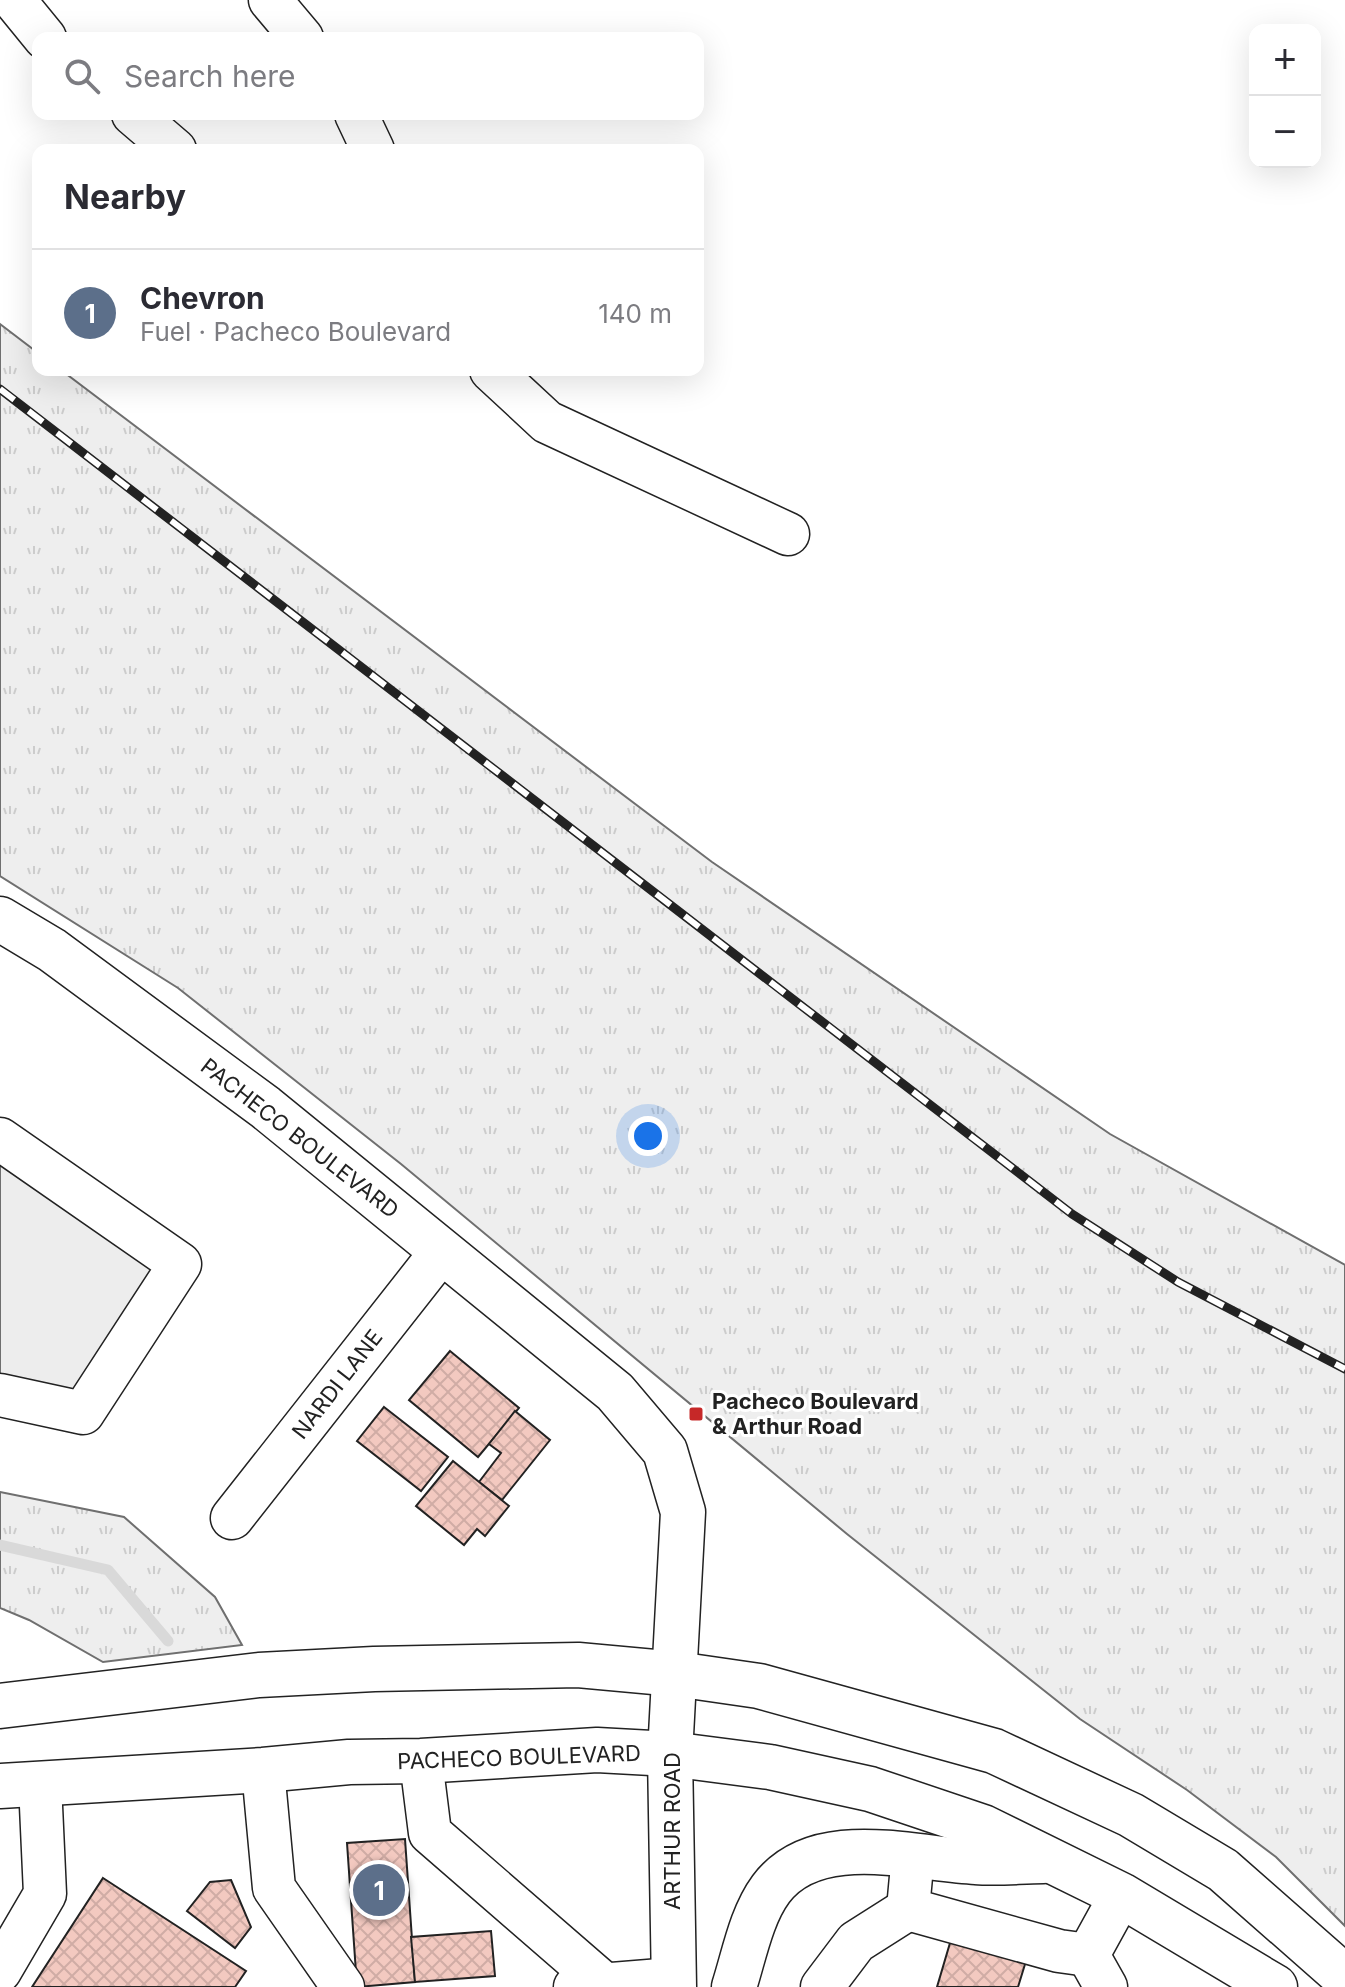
<!DOCTYPE html>
<html lang="en">
<head>
<meta charset="utf-8">
<style>
	:root { --surface:#fff; --page:#f2f2f3; --text:#2b2b33; --muted:#7c7c81; --line:#e1e1e2; --accent:#b45309 }
	body { margin:0; font-family:Inter,sans-serif; background:var(--page); color:var(--text) }
	.controls { position:absolute; right:24px; top:24px; display:grid; overflow:hidden; border-radius:16px; box-shadow:0 8px 32px #0002 }
	.controls button { width:72px; height:72px; display:grid; place-items:center; padding:0; border:0; border-bottom:2px solid var(--line); background:var(--surface); color:var(--text); font:40px sans-serif }
	.you { position:absolute; left:648px; top:1136px; width:28px; height:28px; margin:-20px; border:6px solid #fff; border-radius:50%; background:#1a73e8; box-shadow:0 0 0 12px #1a73e833 }
	.badge { display:grid; place-items:center; width:52px; height:52px; border-radius:50%; background:var(--accent); color:#fff; font-size:26px; font-weight:700 }
	.pin { position:absolute; translate:-50% -50%; border:4px solid #fff; box-shadow:0 2px 8px #0006 }
	.list { margin:0; padding:0; list-style:none }
	h2 { display:flex; justify-content:space-between; align-items:center; height:104px; margin:0; padding:0 32px; font-size:34px }
	h2 small { font-size:26px; font-weight:400; color:var(--muted) }
	.list li { display:grid; grid-template-columns:52px 1fr auto; gap:24px; align-items:center; box-sizing:border-box; height:128px; padding:0 32px; border-top:2px solid var(--line) }
	.list b { display:block; font-size:30px; white-space:nowrap }
	.list p { margin:0; font-size:26px; white-space:nowrap; color:var(--muted) }
	.list em { font-size:26px; font-style:normal; color:var(--muted) }
	.icon { flex:none; width:44px; height:44px; fill:none; stroke:currentColor; stroke-width:2; stroke-linecap:round; stroke-linejoin:round }
	.map { position:relative; flex:none; width:1345px; height:1987px; overflow:hidden }
	.search { position:absolute; background:var(--surface); box-shadow:0 8px 32px #0002; left:32px; top:32px; width:672px; height:88px; display:flex; align-items:center; gap:20px; box-sizing:border-box; padding:0 28px; border-radius:16px; color:var(--muted); font-size:30px }
	.panel { position:absolute; background:var(--surface); box-shadow:0 8px 32px #0002; left:32px; top:144px; width:672px; height:232px; border-radius:16px }
	.map>svg:first-child { display:block }
</style>
</head>
<body>
<div class="map">
<svg width="1345" height="1987" viewBox="0 0 1345 1987">
	<defs>
		<pattern id="grass-tufts" width="24" height="20" patternUnits="userSpaceOnUse" patternTransform="scale(2)"><rect width="24" height="20" fill="#eee"/><path d="M3 7l-1-3M5 7V3M7 7l1-3M15 17l-1-3M17 17v-4M19 17l1-3" fill="none" stroke="#ccc"/></pattern>
		<pattern id="building-cross-hatch" width="8" height="8" patternUnits="userSpaceOnUse" patternTransform="scale(2)"><rect width="8" height="8" fill="#f3c9c0"/><path d="M0 0l8 8M0 8l8-8" fill="none" stroke="#d0aca5"/></pattern>
	</defs>
	<rect width="100%" height="100%" fill="#fff"/>
	<g fill="url(#grass-tufts)" stroke="#6f6f6f" stroke-width="2">
		<polygon points="0,324 38,353 38,370 61,370 712,862 1110,1134 1345,1265 1345,1926 1276,1857 1187,1790 1080,1719 847,1534 401,1164 178,988 0,876"/>
		<polygon points="0,1492 124,1517 215,1597 242,1645 103,1662 29,1620 0,1608"/>
	</g>
	<polygon fill="#ededed" stroke="#6f6f6f" stroke-width="2" points="0,1139 180,1264 83,1413 0,1395"/>
	<g fill="none" stroke-linecap="round" stroke-linejoin="round">
		<polyline stroke="#d9d9d9" stroke-width="11" points="0,1545 108,1570 168,1641"/>
	</g>
	<g fill="url(#building-cross-hatch)" stroke="#222" stroke-width="2">
		<polygon points="450,1351 519,1408 478,1457 409,1400"/>
		<polygon points="384,1407 448,1457 421,1491 357,1441"/>
		<polygon points="515,1411 550,1440 502,1500 479,1482 501,1453 489,1444"/>
		<polygon points="453,1461 509,1506 485,1536 477,1529 464,1545 416,1506"/>
		<polygon points="405,1839 415,1982 357,1987 347,1843"/>
		<polygon points="103,1878 246,1971 235,1987 32,1987"/>
		<polygon points="231,1880 251,1927 235,1948 187,1911 210,1882"/>
		<polygon points="955,1926 1030,1948 1018,1987 937,1987"/>
		<polygon points="491,1931 495,1976 415,1982 411,1937"/>
	</g>
	<g fill="none" stroke-linecap="round" stroke-linejoin="round">
		<g stroke="#222" stroke-width="45">
			<g id="minor">
				<polyline points="14,0 45,38"/>
				<polyline points="270,0 302,38"/>
				<polyline points="133,114 175,150"/>
				<polyline points="356,114 373,150"/>
				<polyline points="491,370 547,422 788,534"/>
				<polyline points="0,1139 180,1264 83,1413 0,1395"/>
				<polyline points="232,1518 442,1251"/>
				<polyline points="421,1761 430,1833 604,1984"/>
				<polyline points="263,1770 274,1888 343,1987"/>
				<polyline points="913,1855 908,1909 1059,1951 1088,1955"/>
				<polyline points="0,1971 45,1894 40,1784"/>
				<polyline points="575,1987 673,1979"/>
				<polyline points="822,1987 856,1942 908,1909"/>
				<polyline points="1106,1987 1088,1955 1121,1895"/>
			</g>
		</g>
		<g stroke="#222" stroke-width="47">
			<g id="major">
				<polyline points="0,919 52,950 265,1107 615,1392 665,1451 683,1512 670,1754 674,1987"/>
				<polyline points="0,1706 259,1675 374,1669 578,1665 676,1674 759,1686 994,1751 1131,1815 1223,1870 1339,1972 1345,1981"/>
				<polyline points="0,1786 263,1770 349,1762 421,1761 597,1750 670,1754 770,1767 870,1789 983,1827 1121,1895 1275,1987"/>
				<path d="M734,1987C744,1956 751,1916 771,1889C816,1829 913,1859 976,1862C998,1864 1021,1861 1044,1861"/>
			</g>
		</g>
		<use href="#minor" stroke="#fff" stroke-width="42"/>
		<use href="#major" stroke="#fff" stroke-width="44"/>
		<g stroke="#222" stroke-width="9">
			<polyline id="rail" points="0,389 1072,1214 1178,1282 1345,1369"/>
		</g>
		<use href="#rail" stroke="#fff" stroke-width="6" stroke-dasharray="18" stroke-linecap="butt"/>
	</g>
	<rect fill="#c62828" stroke="#fff" stroke-width="3" x="688" y="1406" width="16" height="16" rx="4"/>
	<g text-anchor="middle" stroke-width="6" stroke-linejoin="round" paint-order="stroke">
		<g font-size="22" fill="#222" stroke="#fff">
			<text transform="translate(300 1138) rotate(38)" y="8">PACHECO BOULEVARD</text>
			<text transform="translate(337 1384) rotate(-52)" y="8">NARDI LANE</text>
			<text transform="translate(519 1757) rotate(-2)" y="8">PACHECO BOULEVARD</text>
			<text transform="translate(672 1831) rotate(-90)" y="8">ARTHUR ROAD</text>
		</g>
		<g font-size="22" font-weight="bold" fill="#222" stroke="#fff" text-anchor="start">
			<text x="712" y="1409">Pacheco Boulevard<tspan x="712" dy="25">&amp; Arthur Road</tspan></text>
		</g>
	</g>
</svg>
<div class="controls">
<button>+</button>
<button>−</button>
</div>
<div class="you"></div>
<div class="pin badge" style="left:379px;top:1890px;background:#5c6f8a">1</div>
<div class="search"><svg class="icon" aria-label="search" viewBox="0 0 24 24"><circle cx="10" cy="10" r="6"/><path d="M15 15l6 6"/></svg>Search here</div>
<section class="panel">
<h2>Nearby<small></small></h2>
<ul class="list">
<li><span class="badge" style="background:#5c6f8a">1</span><div><b>Chevron</b><p>Fuel · Pacheco Boulevard</p></div><em>140 m</em></li>
</ul>
</section>
</div>
</body>
</html>
